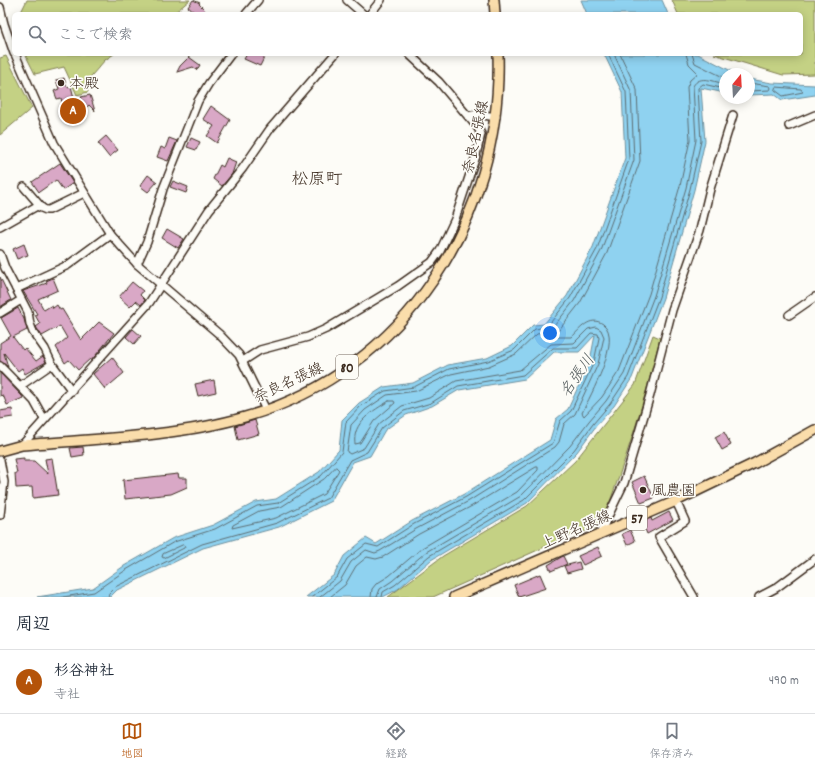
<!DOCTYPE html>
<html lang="ja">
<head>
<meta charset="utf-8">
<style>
	:root { --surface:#fff; --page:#f2f2f3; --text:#1f2937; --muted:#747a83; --line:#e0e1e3; --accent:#b45309 }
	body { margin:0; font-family:Dekko,"Klee One",sans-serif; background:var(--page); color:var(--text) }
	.compass { position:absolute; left:719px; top:68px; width:36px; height:36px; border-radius:50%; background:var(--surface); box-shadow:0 2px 10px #0003; rotate:18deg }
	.you { position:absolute; left:550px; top:333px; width:14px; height:14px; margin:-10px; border:3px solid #fff; border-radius:50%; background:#1a73e8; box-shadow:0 0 0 6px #1a73e833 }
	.badge { display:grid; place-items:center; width:26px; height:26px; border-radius:50%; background:var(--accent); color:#fff; font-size:13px; font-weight:700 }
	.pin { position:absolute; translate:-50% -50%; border:2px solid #fff; box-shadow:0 1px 4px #0006 }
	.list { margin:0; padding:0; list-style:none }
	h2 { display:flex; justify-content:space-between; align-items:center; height:52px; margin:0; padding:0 16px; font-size:17px }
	h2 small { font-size:13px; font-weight:400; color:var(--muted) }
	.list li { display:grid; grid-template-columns:26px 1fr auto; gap:12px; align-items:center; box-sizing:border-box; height:64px; padding:0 16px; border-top:1px solid var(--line) }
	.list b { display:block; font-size:15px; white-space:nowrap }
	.list p { margin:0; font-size:13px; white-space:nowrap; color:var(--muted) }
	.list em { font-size:13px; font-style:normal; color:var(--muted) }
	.icon { flex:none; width:22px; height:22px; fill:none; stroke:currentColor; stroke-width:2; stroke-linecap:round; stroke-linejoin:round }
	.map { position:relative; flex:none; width:815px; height:597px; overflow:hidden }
	.search { position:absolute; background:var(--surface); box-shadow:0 2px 10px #0003; left:12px; right:12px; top:12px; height:44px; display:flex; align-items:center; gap:10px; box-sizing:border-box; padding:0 14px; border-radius:6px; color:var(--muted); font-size:15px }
	.sheet { height:116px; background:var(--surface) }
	nav { display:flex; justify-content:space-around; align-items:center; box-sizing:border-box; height:56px; border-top:1px solid var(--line); background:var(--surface); font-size:11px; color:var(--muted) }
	nav a { display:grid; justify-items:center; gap:2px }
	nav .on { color:var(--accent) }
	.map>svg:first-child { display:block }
</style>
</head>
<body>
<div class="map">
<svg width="815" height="597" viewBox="0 0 815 597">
	<rect width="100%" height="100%" fill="#fdfcf7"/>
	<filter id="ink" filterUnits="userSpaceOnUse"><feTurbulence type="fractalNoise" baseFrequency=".025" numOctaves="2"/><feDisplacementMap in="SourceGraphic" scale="8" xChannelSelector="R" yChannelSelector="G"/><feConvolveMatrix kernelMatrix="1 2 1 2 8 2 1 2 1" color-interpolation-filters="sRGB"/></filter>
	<g filter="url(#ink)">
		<g fill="#c4d184" stroke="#807e51">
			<polygon points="27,0 190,0 173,14 20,14"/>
			<polygon points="672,0 815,0 815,74 783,75 714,54 801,54 801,14 678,14"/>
			<polygon points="25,54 114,54 105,60 86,82 88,92 77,95 64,67 35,74"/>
			<polygon points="6,56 32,108 0,135 0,58"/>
			<path d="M653,335L660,338C645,402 624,464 601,526L567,537L433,597H388L443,556L527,506L575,461L635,385Z"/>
		</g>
		<g fill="#8fd2f0" stroke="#6d8f9c">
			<polygon points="581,0 662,0 668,14 587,14"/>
			<polygon points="604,54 698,54 737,74 725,74 725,93 701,88 705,141 694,190 663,298 632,378 614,406 596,426 577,452 527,503 431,560 398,589 383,597 306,597 334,575 344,556 366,538 376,544 412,521 464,494 550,440 556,419 568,409 590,361 595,335 579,352 554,352 525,379 459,390 432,406 406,415 385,430 370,456 353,462 331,501 279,527 203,548 117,590 110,597 37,597 93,588 124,566 173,538 213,525 256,502 276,499 319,472 339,450 342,420 359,403 384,387 413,383 448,365 487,358 512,346 533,325 544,324 567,296 593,247 625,158 622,92"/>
			<polygon points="749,79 772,83 815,85 815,95 782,100 774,94 749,95"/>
		</g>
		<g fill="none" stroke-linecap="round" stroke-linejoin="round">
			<g stroke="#5d6d72" stroke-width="1">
				<path d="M620,54L637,90L640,161L607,253L580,303L555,335L557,337H572C580,329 590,315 603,324C623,338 590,396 582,413L584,416L602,397L619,371L649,294L680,186L690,140L687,87L690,80L698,73L689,64L686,54"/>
				<polyline points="692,54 695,63 725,78"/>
				<polyline points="749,83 770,86 771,88 770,90 749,91"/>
				<polygon points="776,87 801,89 803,92 783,96 775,90"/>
				<path d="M389,401H394L395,403L374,421L360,443L355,444C352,422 373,411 389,401Z"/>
				<polygon points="336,467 339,470 324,494 276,518 232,528 233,525 259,511 281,507 324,479"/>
				<polygon points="183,545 185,546 184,548 164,558 162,557 163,554"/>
				<polyline points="63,597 94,592 126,570 174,542 215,529 257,506 278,503 321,476 342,452 346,422 361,406 385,391 414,387 449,369 488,361 514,350 535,329 547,327 570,298 597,249 629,159 626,92 608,54"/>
				<polyline points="108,597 109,593 115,587 202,544 277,523 328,498 350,460 367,452 382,428 404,411 431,403 458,386 523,375 553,348 577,348 591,333 598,334 599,338 594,362 571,411 560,421 553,443 466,497 414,524 378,547 366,544 347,559 337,577 312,597"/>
				<polyline points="320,597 340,581 351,562 366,550 375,553 380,551 416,529 469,501 555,447 559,442 564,424 575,414 598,364 604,337 601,330 596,327 588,329 574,343 551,344 520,370 456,381 429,398 402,406 379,424 364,448 350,454 347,452 351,425 365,410 387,395 416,391 451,374 489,366 516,354 537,334 550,331 574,301 601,251 634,160 631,91 614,54"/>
				<polyline points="330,597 345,585 356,566 367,557 376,559 383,557 419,534 472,506 536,467 538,467 538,470 517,492 422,548 389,576 376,584 372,589 371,597"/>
				<path d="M377,597L380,589L392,581L426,552L521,496L570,446L589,421L606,401L624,374L654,296L686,188L696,140L693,86C700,74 714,82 725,84"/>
				<polyline points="382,597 383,592 395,585 429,556 524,500 574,450 593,424 610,404 628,377 659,297 690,189 701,141 698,88 703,84 725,89"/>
			</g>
		</g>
		<g fill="#d9a8c6" stroke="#3b2a1e">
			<polygon points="193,0 200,3 199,4 205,10 202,14 190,14 193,11 188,7"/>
			<polygon points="247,54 262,54 265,56 260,66 244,59"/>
			<polygon points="189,57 200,65 197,70 193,67 177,72 180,66"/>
			<polygon points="64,78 67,87 71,86 74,98 62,102 61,98 57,99 54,91 59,89 56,80"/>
			<polygon points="90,95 95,111 89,105 84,110 81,97"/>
			<polygon points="211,106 230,120 217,143 207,136 214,126 203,119"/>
			<polygon points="106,136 118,150 109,157 98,143"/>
			<polygon points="169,138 177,141 168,161 157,157 161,147 165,149"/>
			<polygon points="191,138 200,142 196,150 187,147"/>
			<polygon points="227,158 236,162 232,174 222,186 213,179 220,165 223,167"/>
			<polygon points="60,163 73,183 63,190 56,180 39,192 32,182"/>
			<polygon points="148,175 157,182 148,192 140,186"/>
			<polygon points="173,181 188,187 186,193 170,187"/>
			<polygon points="167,229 184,239 178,248 162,238"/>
			<polygon points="24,244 28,255 17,259 13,249"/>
			<polygon points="0,277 11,300 0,307"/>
			<polygon points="53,278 58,290 38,299 44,310 52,305 53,308 57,305 60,310 62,309 81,340 99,322 114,333 91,361 90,359 78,370 69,360 65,363 56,347 67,338 60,326 42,336 36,327 40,324 35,315 37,314 23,291 47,283 46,281"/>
			<polygon points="132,282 143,291 140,295 145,300 141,305 136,301 130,307 119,297"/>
			<polygon points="18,308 24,319 27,330 13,337 23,350 25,348 36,361 43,356 46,362 25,374 22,368 18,371 4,353 8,367 0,361 0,343 11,336 1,318"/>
			<polygon points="133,329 141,336 134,344 126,337"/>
			<polygon points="112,357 124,373 105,389 93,374"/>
			<polygon points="0,373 22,396 23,398 7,405 3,395 0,396"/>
			<polygon points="214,380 216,392 198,396 195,384"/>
			<polygon points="12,409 13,417 0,419 0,411"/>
			<polygon points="255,420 259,434 238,440 235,426"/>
			<polygon points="724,432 731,445 722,450 715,437"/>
			<polygon points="83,447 84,455 72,457 70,448"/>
			<polygon points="24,458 24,461 34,461 48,474 45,459 52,458 58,495 33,498 32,487 16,488 15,473 17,473 14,459"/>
			<polygon points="178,474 179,478 187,478 187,487 171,494 125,499 123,480"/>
			<polygon points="644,476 654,498 641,503 632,482"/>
			<polygon points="669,512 673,520 647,534 642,522 651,518 652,521"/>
			<polygon points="630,530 635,541 627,545 622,534"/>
			<polygon points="598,547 602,556 583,565 578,556"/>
			<polygon points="563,556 567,564 551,571 548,565"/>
			<polygon points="579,562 581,569 567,573 564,566"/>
			<polygon points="540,574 546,588 519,597 514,585"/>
		</g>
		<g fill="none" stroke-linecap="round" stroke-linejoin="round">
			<g stroke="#3b2a1e" stroke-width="10">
				<g id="minor">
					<polyline points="347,0 363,14"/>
					<polyline points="0,7 4,24 14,53"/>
					<polyline points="246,14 258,0"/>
					<polyline points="370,14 381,0"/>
					<polyline points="15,54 54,143 110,234 137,264 219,334 239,355 266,410"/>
					<polyline points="469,116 477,114 496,117"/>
					<polyline points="789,126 815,115"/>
					<polyline points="24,187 42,208"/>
					<polyline points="0,227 37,206 46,210 49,210 84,193"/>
					<polyline points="0,254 5,268 28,312 30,324 33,332 45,349 52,364 72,391"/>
					<polyline points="137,264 147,242 163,189 198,101 209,83 231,54"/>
					<polyline points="16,289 68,265 110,234"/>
					<polyline points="0,313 21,300"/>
					<polyline points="789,315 815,297"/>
					<polyline points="243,361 260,350 308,337 326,329 398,286 432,262 440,251 455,219 475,159 481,134 478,128 439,82 409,54"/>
					<polyline points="0,366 34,401 44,419"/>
					<polyline points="20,386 52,364"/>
					<polyline points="22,445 149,303 209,210 243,168 270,129 335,54"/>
					<polyline points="0,460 4,482 0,515"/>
					<polyline points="676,501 685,521 659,537 694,597"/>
					<polyline points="599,535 624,483 650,395 672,310 700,230 710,189 733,115"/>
					<polyline points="759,597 776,588 815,559"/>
				</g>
			</g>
			<g stroke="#3b2a1e" stroke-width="12">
				<g id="major">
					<polyline points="494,0 495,14"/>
					<path d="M0,451L22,445C94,439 176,437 245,417C406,371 503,217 498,54"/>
					<polyline points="454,597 676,501 755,463 815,430"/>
				</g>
			</g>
			<use href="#minor" stroke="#fdfcf7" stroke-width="7"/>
			<use href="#major" stroke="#faddab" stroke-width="9"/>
		</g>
	</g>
	<g fill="#3b2a1e" stroke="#fdfcf7" stroke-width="1.5">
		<circle cx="61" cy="83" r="4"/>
		<circle cx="643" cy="490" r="4"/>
	</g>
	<g text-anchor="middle" stroke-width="3.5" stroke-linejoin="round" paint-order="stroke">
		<g fill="#fdfcf7" stroke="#75695f" stroke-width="1">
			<rect x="336" y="355" width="22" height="24" rx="3"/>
			<rect x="627" y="506" width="20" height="24" rx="3"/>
		</g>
		<g font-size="14" font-weight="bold" fill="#3b2a1e">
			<text x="347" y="372">80</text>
			<text x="637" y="523">57</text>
		</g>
		<g font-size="15" fill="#3b2a1e" stroke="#fdfcf7" text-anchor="start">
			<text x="69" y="88">本殿</text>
			<text x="651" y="495">風農園</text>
		</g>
		<g font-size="15" fill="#3b2a1e" stroke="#fdfcf7">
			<text transform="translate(475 137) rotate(-78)" y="5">奈良名張線</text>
			<text transform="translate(288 382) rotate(-25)" y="5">奈良名張線</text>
			<text transform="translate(576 529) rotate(-24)" y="5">上野名張線</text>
		</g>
		<g font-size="16" font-style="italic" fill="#545c5d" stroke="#fdfcf7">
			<text transform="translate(576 375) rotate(-55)" y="6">名張川</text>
		</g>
		<g font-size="17" fill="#3b2a1e" stroke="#fdfcf7">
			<text x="317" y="184">松原町</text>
		</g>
	</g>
</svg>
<svg class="compass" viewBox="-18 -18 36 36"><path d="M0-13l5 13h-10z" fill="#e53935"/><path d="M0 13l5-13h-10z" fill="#747a83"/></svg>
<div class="you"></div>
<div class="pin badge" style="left:73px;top:111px">A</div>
<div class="search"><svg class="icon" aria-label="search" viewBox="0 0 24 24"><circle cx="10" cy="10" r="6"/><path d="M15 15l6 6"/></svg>ここで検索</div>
</div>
<section class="sheet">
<h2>周辺<small></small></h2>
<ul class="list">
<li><span class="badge">A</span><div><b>杉谷神社</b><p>寺社</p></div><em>490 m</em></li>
</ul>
</section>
<nav>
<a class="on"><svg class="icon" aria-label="map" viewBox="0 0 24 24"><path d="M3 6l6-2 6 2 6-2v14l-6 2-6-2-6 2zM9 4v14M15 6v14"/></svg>地図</a>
<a><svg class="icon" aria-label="directions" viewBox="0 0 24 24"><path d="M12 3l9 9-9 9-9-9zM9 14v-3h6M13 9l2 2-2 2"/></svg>経路</a>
<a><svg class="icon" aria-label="saved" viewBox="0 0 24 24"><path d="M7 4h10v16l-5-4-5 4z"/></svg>保存済み</a>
</nav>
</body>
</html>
